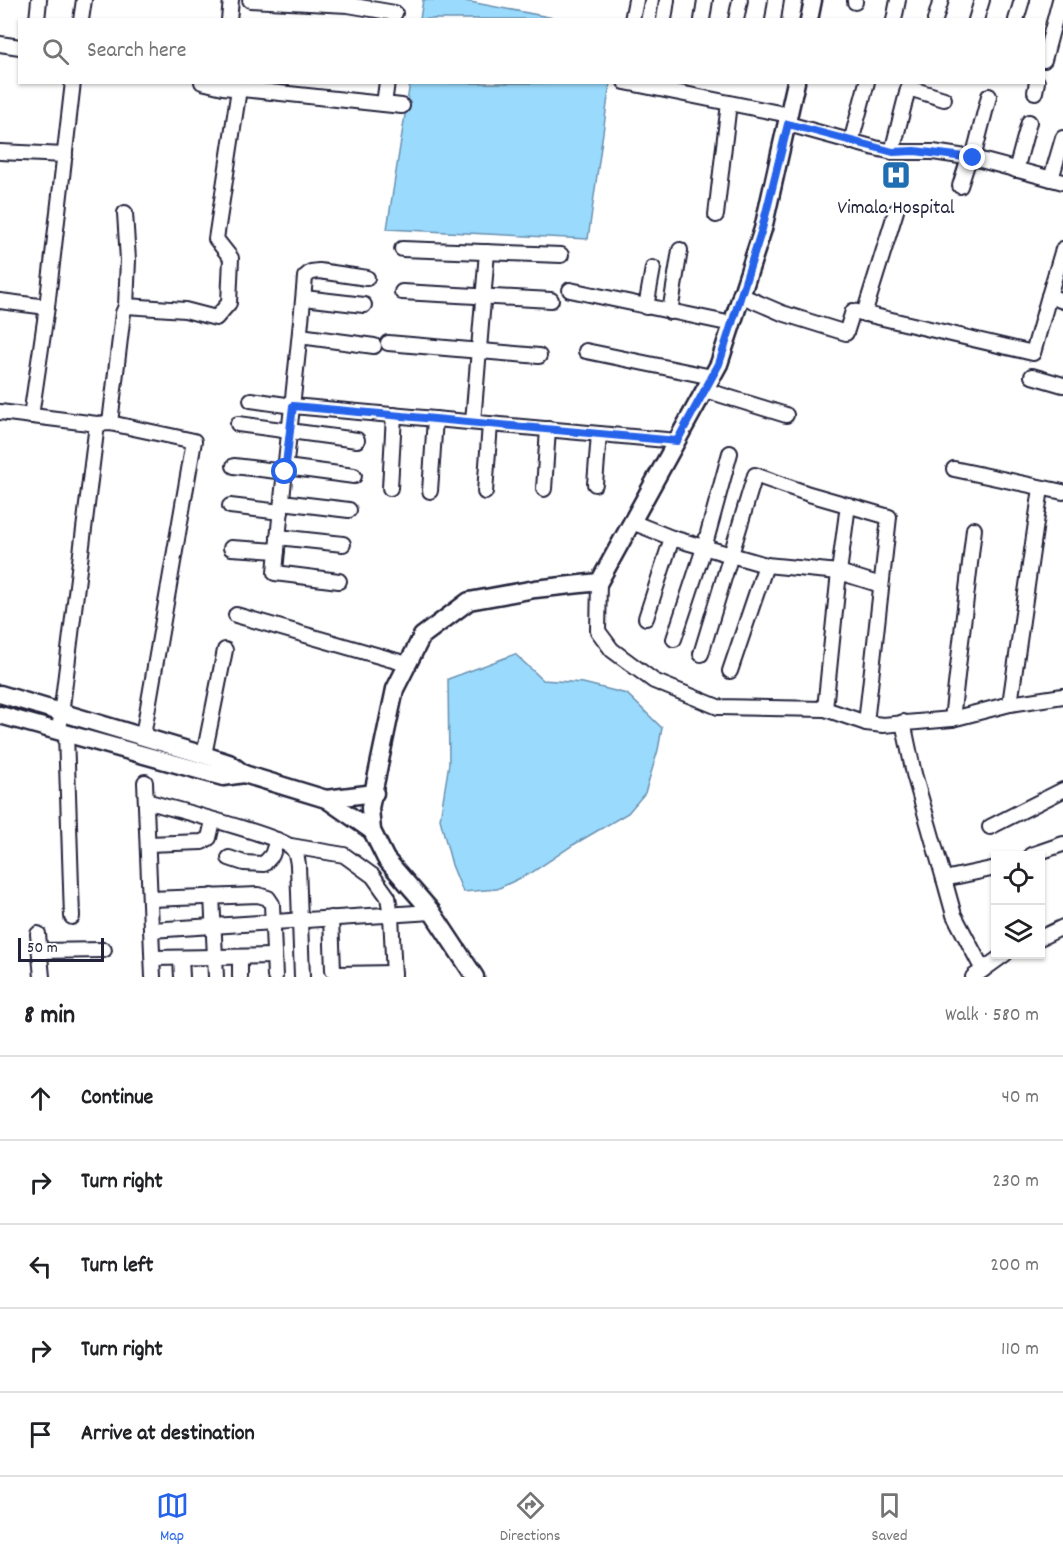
<!DOCTYPE html>
<html lang="en">
<head>
<meta charset="utf-8">
<style>
	:root { --surface:#fff; --page:#f6f6f6; --text:#202124; --muted:#757577; --line:#e0e0e0; --accent:#2563eb }
	body { margin:0; font-family:Dekko,sans-serif; background:var(--page); color:var(--text) }
	.controls { position:absolute; right:18px; bottom:18px; display:grid; overflow:hidden; border-radius:0px; box-shadow:0 2px 4px #0004 }
	.controls button { width:54px; height:54px; display:grid; place-items:center; padding:0; border:0; border-bottom:2px solid var(--line); background:var(--surface); color:var(--text); font:30px sans-serif }
	.scale { position:absolute; left:18px; bottom:15px; width:86px; box-sizing:border-box; padding-left:6px; border:3px solid #22223b; border-top:0; font-size:16px; line-height:21px; white-space:nowrap; color:#22223b; -webkit-text-stroke:4px #fff; paint-order:stroke }
	.stop { position:absolute; width:18px; height:18px; margin:-14px; border:4px solid #2563eb; border-radius:50%; background:#fff }
	.stop.end { background:#2563eb; border-color:#fff; box-shadow:0 2px 6px #0008 }
	.list { margin:0; padding:0; list-style:none }
	h2 { display:flex; justify-content:space-between; align-items:center; height:78px; margin:0; padding:0 24px; font-size:26px }
	h2 small { font-size:20px; font-weight:400; color:var(--muted) }
	.list li { display:grid; grid-template-columns:39px 1fr auto; gap:18px; align-items:center; box-sizing:border-box; height:84px; padding:0 24px; border-top:2px solid var(--line) }
	.list b { display:block; font-size:22px; white-space:nowrap }
	.list em { font-size:20px; font-style:normal; color:var(--muted) }
	.icon { flex:none; width:33px; height:33px; fill:none; stroke:currentColor; stroke-width:2; stroke-linecap:round; stroke-linejoin:round }
	.map { position:relative; flex:none; width:1063px; height:977px; overflow:hidden }
	.search { position:absolute; background:var(--surface); box-shadow:0 2px 4px #0004; left:18px; right:18px; top:18px; height:66px; display:flex; align-items:center; gap:15px; box-sizing:border-box; padding:0 21px; border-radius:0px; color:var(--muted); font-size:22px }
	.sheet { height:498px; background:var(--surface) }
	nav { display:flex; justify-content:space-around; align-items:center; box-sizing:border-box; height:84px; border-top:2px solid var(--line); background:var(--surface); font-size:16px; color:var(--muted) }
	nav a { display:grid; justify-items:center; gap:3px }
	nav .on { color:var(--accent) }
	.map>svg:first-child { display:block }
</style>
</head>
<body>
<div class="map">
<svg width="1063" height="977" viewBox="0 0 1063 977">
	<rect width="100%" height="100%" fill="#fff"/>
	<filter id="ink" filterUnits="userSpaceOnUse"><feTurbulence type="fractalNoise" baseFrequency=".0167" numOctaves="2"/><feDisplacementMap in="SourceGraphic" scale="12" xChannelSelector="R" yChannelSelector="G"/><feConvolveMatrix kernelMatrix="1 2 1 2 8 2 1 2 1" color-interpolation-filters="sRGB"/></filter>
	<g filter="url(#ink)">
		<g fill="#9adafc" stroke="#6a90af" stroke-width="1.5">
			<polygon points="423,0 460,0 559,19 420,19"/>
			<polygon points="410,83 610,83 588,239 387,229"/>
			<polygon points="515,654 543,680 583,683 627,694 662,728 658,750 645,793 628,813 573,845 531,873 497,889 463,892 452,865 440,819 449,763 448,679"/>
		</g>
		<g fill="none" stroke-linecap="round" stroke-linejoin="round">
			<g stroke="#22223b" stroke-width="18">
				<g id="minor">
					<polyline points="250,0 348,5 395,13"/>
					<polyline points="855,2 855,0"/>
					<polyline points="37,20 39,0"/>
					<polyline points="81,20 84,0"/>
					<polyline points="229,20 231,0"/>
					<polyline points="632,20 636,0"/>
					<polyline points="664,20 667,0"/>
					<polyline points="702,20 705,0"/>
					<polyline points="736,20 740,0"/>
					<polyline points="773,20 776,0"/>
					<polyline points="894,20 898,0"/>
					<polyline points="935,20 941,0"/>
					<polyline points="976,20 982,0"/>
					<polyline points="1016,20 1022,0"/>
					<polyline points="0,44 20,47"/>
					<polyline points="1044,60 1060,0"/>
					<polyline points="202,82 223,87 402,106"/>
					<polyline points="625,82 789,115"/>
					<polyline points="1035,92 1037,82"/>
					<polyline points="384,104 387,82"/>
					<polyline points="788,124 875,148 893,152 933,152 973,158 1063,182"/>
					<polyline points="851,142 867,82"/>
					<polyline points="0,152 65,155"/>
					<polyline points="892,152 908,89 912,89 944,99"/>
					<polyline points="973,158 989,96"/>
					<polyline points="1016,170 1029,122"/>
					<polyline points="1051,179 1063,138"/>
					<polyline points="960,186 969,158"/>
					<polyline points="716,215 729,103"/>
					<polyline points="402,249 561,255"/>
					<polyline points="1063,249 1049,296 1063,301"/>
					<polyline points="570,290 732,324"/>
					<polyline points="402,292 551,300"/>
					<polyline points="740,295 782,313 846,333 853,311 1033,353 1049,296"/>
					<polyline points="304,298 364,305"/>
					<polyline points="0,301 47,307"/>
					<polyline points="126,306 185,310 216,318 229,303 231,258 216,239 239,89"/>
					<polyline points="646,307 653,268"/>
					<polyline points="670,312 680,250"/>
					<polyline points="864,314 896,211"/>
					<polyline points="300,336 374,346"/>
					<polyline points="388,343 539,356"/>
					<polyline points="586,351 712,377"/>
					<polyline points="1032,376 1063,385"/>
					<polyline points="705,390 786,415"/>
					<polyline points="251,400 293,406 677,441"/>
					<polyline points="0,412 97,424 59,731"/>
					<polyline points="31,416 47,307 73,82"/>
					<polyline points="473,422 487,252"/>
					<polyline points="110,423 123,313 126,306 128,260 125,213"/>
					<polyline points="97,424 110,423 194,441 143,736"/>
					<polyline points="238,424 357,440"/>
					<polyline points="234,466 285,472"/>
					<polyline points="286,467 354,476"/>
					<polyline points="954,469 1063,492"/>
					<polyline points="595,484 599,434"/>
					<polyline points="390,488 394,415"/>
					<polyline points="544,489 548,429"/>
					<polyline points="430,491 435,419"/>
					<polyline points="485,492 490,424"/>
					<polyline points="282,502 349,510"/>
					<polyline points="230,506 281,512"/>
					<polyline points="632,522 672,538 766,565 730,671"/>
					<polyline points="278,537 343,544"/>
					<polyline points="231,548 277,551"/>
					<polyline points="766,565 839,572 881,585"/>
					<path d="M339,581L275,573C283,474 297,376 305,277L311,272L319,271L367,278"/>
					<polyline points="599,582 598,631 612,650 654,681 718,707 825,709 866,723 883,725 952,719 1010,704 1063,696"/>
					<polyline points="236,615 407,664"/>
					<polyline points="646,618 672,538"/>
					<polyline points="674,639 704,548 730,453"/>
					<polyline points="701,654 755,475 809,494 889,517 866,723"/>
					<polyline points="1010,704 1041,488"/>
					<polyline points="825,709 839,572 848,505"/>
					<polyline points="952,719 974,529"/>
					<polyline points="903,722 914,774 944,879 996,868"/>
					<polyline points="66,733 72,917"/>
					<polyline points="204,755 225,650"/>
					<polyline points="145,782 153,977"/>
					<path d="M146,801C169,808 281,836 292,848C297,853 297,858 298,865L302,977"/>
					<polyline points="990,827 1063,790"/>
					<polyline points="148,844 202,842 209,838 213,821"/>
					<polyline points="291,846 344,855 373,876 388,897 391,915 394,977"/>
					<polyline points="1031,855 1063,844"/>
					<polyline points="229,858 244,863 264,864 272,855 277,840"/>
					<polyline points="944,879 954,915 983,970"/>
					<polyline points="212,896 216,977"/>
					<polyline points="150,899 258,895 268,898 272,904 275,977"/>
					<polyline points="331,918 333,970 337,974 394,973"/>
					<polyline points="151,930 432,912"/>
					<polyline points="38,934 42,977"/>
					<polyline points="1040,938 1063,927"/>
					<polyline points="40,951 104,950"/>
					<polyline points="240,957 240,977"/>
					<polyline points="153,958 274,956"/>
					<polyline points="181,958 182,977"/>
					<polyline points="973,977 1005,954"/>
				</g>
			</g>
			<g stroke="#22223b" stroke-width="21">
				<g id="tertiary">
					<polyline points="809,20 813,0"/>
					<polyline points="0,694 204,755 229,763 244,774 326,799 372,831"/>
					<polyline points="0,715 223,777 244,774"/>
					<polyline points="326,799 375,793"/>
					<polyline points="475,977 432,912 386,859 372,831 370,808 395,689 422,636 469,601 535,589 599,582 719,364 763,229 796,82"/>
				</g>
			</g>
			<use href="#minor" stroke="#fff" stroke-width="14"/>
			<use href="#tertiary" stroke="#fff" stroke-width="16"/>
		</g>
	</g>
	<g fill="none" stroke-linecap="round" stroke-linejoin="round" filter="url(#ink)">
		<polyline stroke="#2563eb" stroke-width="8" points="285,472 293,406 677,441 719,364 762,229 788,124 893,152 915,151 973,158"/>
	</g>
	<defs>
		<g id="hospital-square" transform="scale(1.5)"><rect x="-9" y="-9" width="18" height="18" rx="4" fill="#1f6fb2" stroke="#fff"/><path d="M-5-5h3v3.5h4V-5h3V5h-3V1.5h-4V5h-3Z" fill="#fff"/></g>
	</defs>
	<g fill-rule="evenodd">
		<use href="#hospital-square" x="896" y="175"/>
	</g>
	<g text-anchor="middle" stroke-width="5" stroke-linejoin="round" paint-order="stroke">
		<g font-size="20" fill="#22223b" stroke="#fff">
			<text x="896" y="213">Vimala Hospital</text>
		</g>
	</g>
</svg>
<div class="controls">
<button><svg class="icon" aria-label="locate" viewBox="0 0 24 24"><circle cx="12" cy="12" r="6"/><path d="M12 2v4M12 18v4M2 12h4M18 12h4"/></svg></button>
<button><svg class="icon" aria-label="layers" viewBox="0 0 24 24"><path d="M12 4l9 5-9 5-9-5zM3 14l9 5 9-5"/></svg></button>
</div>
<div class="scale">50 m</div>
<div class="stop" style="left:285px;top:472px"></div>
<div class="stop end" style="left:973px;top:158px"></div>
<div class="search"><svg class="icon" aria-label="search" viewBox="0 0 24 24"><circle cx="10" cy="10" r="6"/><path d="M15 15l6 6"/></svg>Search here</div>
</div>
<section class="sheet">
<h2>8 min<small>Walk · 580 m</small></h2>
<ul class="list">
<li><svg class="icon" aria-label="ahead" viewBox="0 0 24 24"><path d="M12 20V5M6 11l6-6 6 6"/></svg><div><b>Continue</b></div><em>40 m</em></li>
<li><svg class="icon" aria-label="right" viewBox="0 0 24 24"><path d="M7 20v-9h11M14 6l5 5-5 5"/></svg><div><b>Turn right</b></div><em>230 m</em></li>
<li><svg class="icon" aria-label="left" viewBox="0 0 24 24"><path d="M17 20v-9H6M10 6l-5 5 5 5"/></svg><div><b>Turn left</b></div><em>200 m</em></li>
<li><svg class="icon" aria-label="right" viewBox="0 0 24 24"><path d="M7 20v-9h11M14 6l5 5-5 5"/></svg><div><b>Turn right</b></div><em>110 m</em></li>
<li><svg class="icon" aria-label="arrive" viewBox="0 0 24 24"><path d="M6 21V4h12l-3 4 3 4H6"/></svg><div><b>Arrive at destination</b></div></li>
</ul>
</section>
<nav>
<a class="on"><svg class="icon" aria-label="map" viewBox="0 0 24 24"><path d="M3 6l6-2 6 2 6-2v14l-6 2-6-2-6 2zM9 4v14M15 6v14"/></svg>Map</a>
<a><svg class="icon" aria-label="directions" viewBox="0 0 24 24"><path d="M12 3l9 9-9 9-9-9zM9 14v-3h6M13 9l2 2-2 2"/></svg>Directions</a>
<a><svg class="icon" aria-label="saved" viewBox="0 0 24 24"><path d="M7 4h10v16l-5-4-5 4z"/></svg>Saved</a>
</nav>
</body>
</html>
